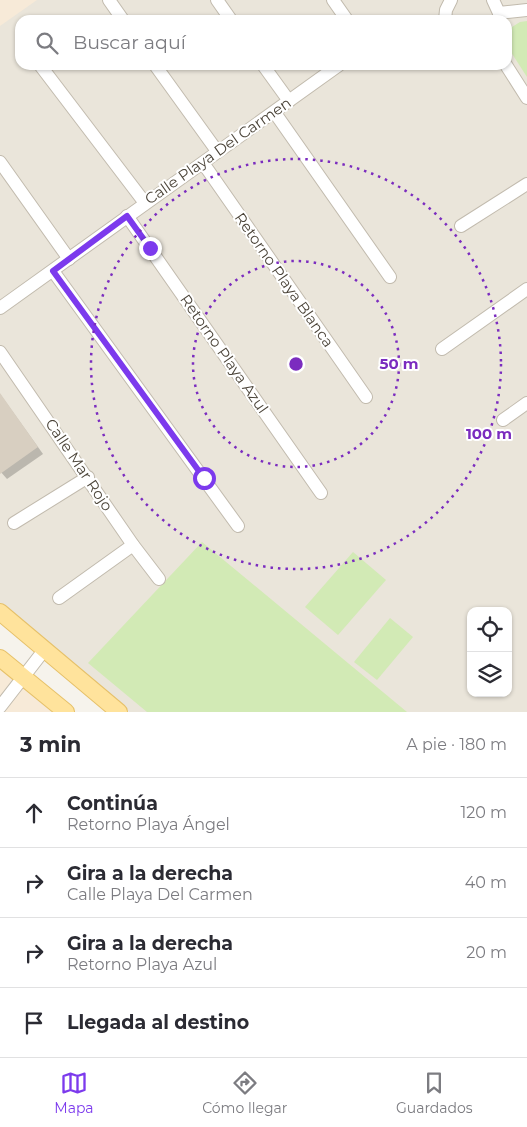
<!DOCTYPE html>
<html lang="es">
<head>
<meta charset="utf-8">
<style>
	:root { --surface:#fff; --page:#f2f2f3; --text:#2b2b33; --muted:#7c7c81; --line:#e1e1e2; --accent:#7c3aed }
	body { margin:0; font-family:Montserrat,sans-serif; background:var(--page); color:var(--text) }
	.controls { position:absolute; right:15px; bottom:15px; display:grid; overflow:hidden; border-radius:10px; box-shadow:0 1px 4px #0004 }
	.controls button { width:45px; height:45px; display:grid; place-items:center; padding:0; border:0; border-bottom:1px solid var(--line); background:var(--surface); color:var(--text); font:25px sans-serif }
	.stop { position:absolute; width:15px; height:15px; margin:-11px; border:4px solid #7c3aed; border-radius:50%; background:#fff }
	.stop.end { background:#7c3aed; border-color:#fff; box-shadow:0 1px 5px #0008 }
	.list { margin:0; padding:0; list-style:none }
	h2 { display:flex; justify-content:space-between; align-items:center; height:65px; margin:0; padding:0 20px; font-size:21px }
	h2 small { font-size:16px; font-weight:400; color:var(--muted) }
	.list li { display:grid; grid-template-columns:32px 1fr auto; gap:15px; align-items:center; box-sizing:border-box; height:70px; padding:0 20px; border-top:1px solid var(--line) }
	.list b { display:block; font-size:19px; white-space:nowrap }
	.list p { margin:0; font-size:16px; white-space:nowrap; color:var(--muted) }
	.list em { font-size:16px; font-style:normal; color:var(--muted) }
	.icon { flex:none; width:28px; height:28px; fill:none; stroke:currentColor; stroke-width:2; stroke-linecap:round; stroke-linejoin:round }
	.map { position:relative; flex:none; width:527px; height:712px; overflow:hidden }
	.search { position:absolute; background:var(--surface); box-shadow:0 1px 4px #0004; left:15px; right:15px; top:15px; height:55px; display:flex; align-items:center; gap:12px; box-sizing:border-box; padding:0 18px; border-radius:15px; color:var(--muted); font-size:19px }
	.sheet { height:345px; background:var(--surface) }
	nav { display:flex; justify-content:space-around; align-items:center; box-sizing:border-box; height:70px; border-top:1px solid var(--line); background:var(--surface); font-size:14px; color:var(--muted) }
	nav a { display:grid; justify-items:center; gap:2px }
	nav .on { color:var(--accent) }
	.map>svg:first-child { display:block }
</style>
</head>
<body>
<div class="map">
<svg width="527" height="712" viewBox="0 0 527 712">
	<rect width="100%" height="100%" fill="#f6f3ec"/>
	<path fill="#eae5da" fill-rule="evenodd" d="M0,0H527V712H129L0,606ZM20,20H507V65H20ZM471,611H508V693H471Z"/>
	<g fill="#f7ead8">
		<polygon points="0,0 37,0 0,26"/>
		<polygon points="0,668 9,675 52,712 0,712"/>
	</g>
	<g fill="#d2eab5">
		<polygon points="527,21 527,77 507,46 507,30 520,22"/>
		<polygon points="202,542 407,712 147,712 88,663"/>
		<polygon points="353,552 386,580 338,635 305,607"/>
		<polygon points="390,618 413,637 377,680 354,662"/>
	</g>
	<polygon fill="#0003" points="0,394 43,454 7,479 0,471"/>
	<polygon fill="#d8cfc1" points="0,393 38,447 0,474"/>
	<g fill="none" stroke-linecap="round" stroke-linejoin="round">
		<g stroke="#c2bbae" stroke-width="14">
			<g id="minor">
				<polyline points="109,0 123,20"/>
				<polyline points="217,0 231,20"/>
				<polyline points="333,0 347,20"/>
				<polyline points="493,0 499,13 499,20"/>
				<polyline points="499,13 527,10"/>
				<polyline points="445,20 446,10 451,0"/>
				<polyline points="40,65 145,203"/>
				<polyline points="155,65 217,151"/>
				<polyline points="263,65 289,101"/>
				<polyline points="506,65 527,98"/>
				<polyline points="275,113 390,277"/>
				<polyline points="0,162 69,259"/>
				<polyline points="203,163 366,397"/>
				<polyline points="127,216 321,493"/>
				<polyline points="461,226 527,184"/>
				<polyline points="53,271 238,526"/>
				<polyline points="0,308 339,65"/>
				<polyline points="442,349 527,289"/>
				<polyline points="0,352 133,545 159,579"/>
				<polyline points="503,420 527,403"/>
				<polyline points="14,523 88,477"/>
				<polyline points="59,598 133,545"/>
				<polyline points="0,707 45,649"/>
			</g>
		</g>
		<g stroke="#e6c16a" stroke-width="18">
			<g id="major">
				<polyline points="0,612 119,712"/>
				<polyline points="0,658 66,712"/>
			</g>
		</g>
		<use href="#minor" stroke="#fff" stroke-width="12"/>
		<use href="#major" stroke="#ffe39c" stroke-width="16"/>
	</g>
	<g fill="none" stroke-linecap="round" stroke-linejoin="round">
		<polyline stroke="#7c3aed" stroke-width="6" points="150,248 127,216 53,271 204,478"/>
	</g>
	<g fill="none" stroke="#7b2cbf" stroke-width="2.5" stroke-dasharray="2.5 5">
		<circle cx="296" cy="364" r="103"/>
		<circle cx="296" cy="364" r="205"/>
	</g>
	<g text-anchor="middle" stroke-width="4" stroke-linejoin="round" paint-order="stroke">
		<g font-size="15" fill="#4b4439" stroke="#fff">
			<text transform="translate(218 151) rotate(-35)" y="5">Calle Playa Del Carmen</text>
			<text transform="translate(284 280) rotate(55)" y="5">Retorno Playa Blanca</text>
			<text transform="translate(224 354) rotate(55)" y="5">Retorno Playa Azul</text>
			<text transform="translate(79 465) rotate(56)" y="5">Calle Mar Rojo</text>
		</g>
	</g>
	<circle cx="296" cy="364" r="8" fill="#7b2cbf" stroke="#fff" stroke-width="2.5"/>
	<g font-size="15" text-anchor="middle" font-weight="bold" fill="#7b2cbf" stroke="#fff" stroke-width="4" stroke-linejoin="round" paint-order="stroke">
		<text x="399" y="369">50 m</text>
		<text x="489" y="439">100 m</text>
	</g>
</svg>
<div class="controls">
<button><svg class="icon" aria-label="locate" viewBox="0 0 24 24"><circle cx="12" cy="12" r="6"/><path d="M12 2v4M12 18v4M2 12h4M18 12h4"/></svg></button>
<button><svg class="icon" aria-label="layers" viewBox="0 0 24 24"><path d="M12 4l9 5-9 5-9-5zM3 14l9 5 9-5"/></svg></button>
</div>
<div class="stop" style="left:204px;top:478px"></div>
<div class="stop end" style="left:150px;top:248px"></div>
<div class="search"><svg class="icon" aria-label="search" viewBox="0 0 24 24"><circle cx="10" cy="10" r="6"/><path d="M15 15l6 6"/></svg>Buscar aquí</div>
</div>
<section class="sheet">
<h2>3 min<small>A pie · 180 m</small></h2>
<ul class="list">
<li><svg class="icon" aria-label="ahead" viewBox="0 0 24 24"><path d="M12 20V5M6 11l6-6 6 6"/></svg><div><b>Continúa</b><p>Retorno Playa Ángel</p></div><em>120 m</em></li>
<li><svg class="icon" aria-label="right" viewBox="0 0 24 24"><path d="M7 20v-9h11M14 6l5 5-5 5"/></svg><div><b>Gira a la derecha</b><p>Calle Playa Del Carmen</p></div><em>40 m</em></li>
<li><svg class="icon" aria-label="right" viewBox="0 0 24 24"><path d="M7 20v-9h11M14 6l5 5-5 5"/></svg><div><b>Gira a la derecha</b><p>Retorno Playa Azul</p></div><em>20 m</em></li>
<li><svg class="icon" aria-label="arrive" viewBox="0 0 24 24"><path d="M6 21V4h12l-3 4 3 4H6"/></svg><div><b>Llegada al destino</b></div></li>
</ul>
</section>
<nav>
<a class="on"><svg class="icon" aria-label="map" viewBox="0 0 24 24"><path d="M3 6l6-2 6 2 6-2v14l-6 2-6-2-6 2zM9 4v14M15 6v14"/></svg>Mapa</a>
<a><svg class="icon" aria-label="directions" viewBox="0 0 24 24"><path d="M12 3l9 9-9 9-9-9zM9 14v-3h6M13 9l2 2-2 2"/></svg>Cómo llegar</a>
<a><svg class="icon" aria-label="saved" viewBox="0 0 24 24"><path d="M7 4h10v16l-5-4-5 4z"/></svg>Guardados</a>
</nav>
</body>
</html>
